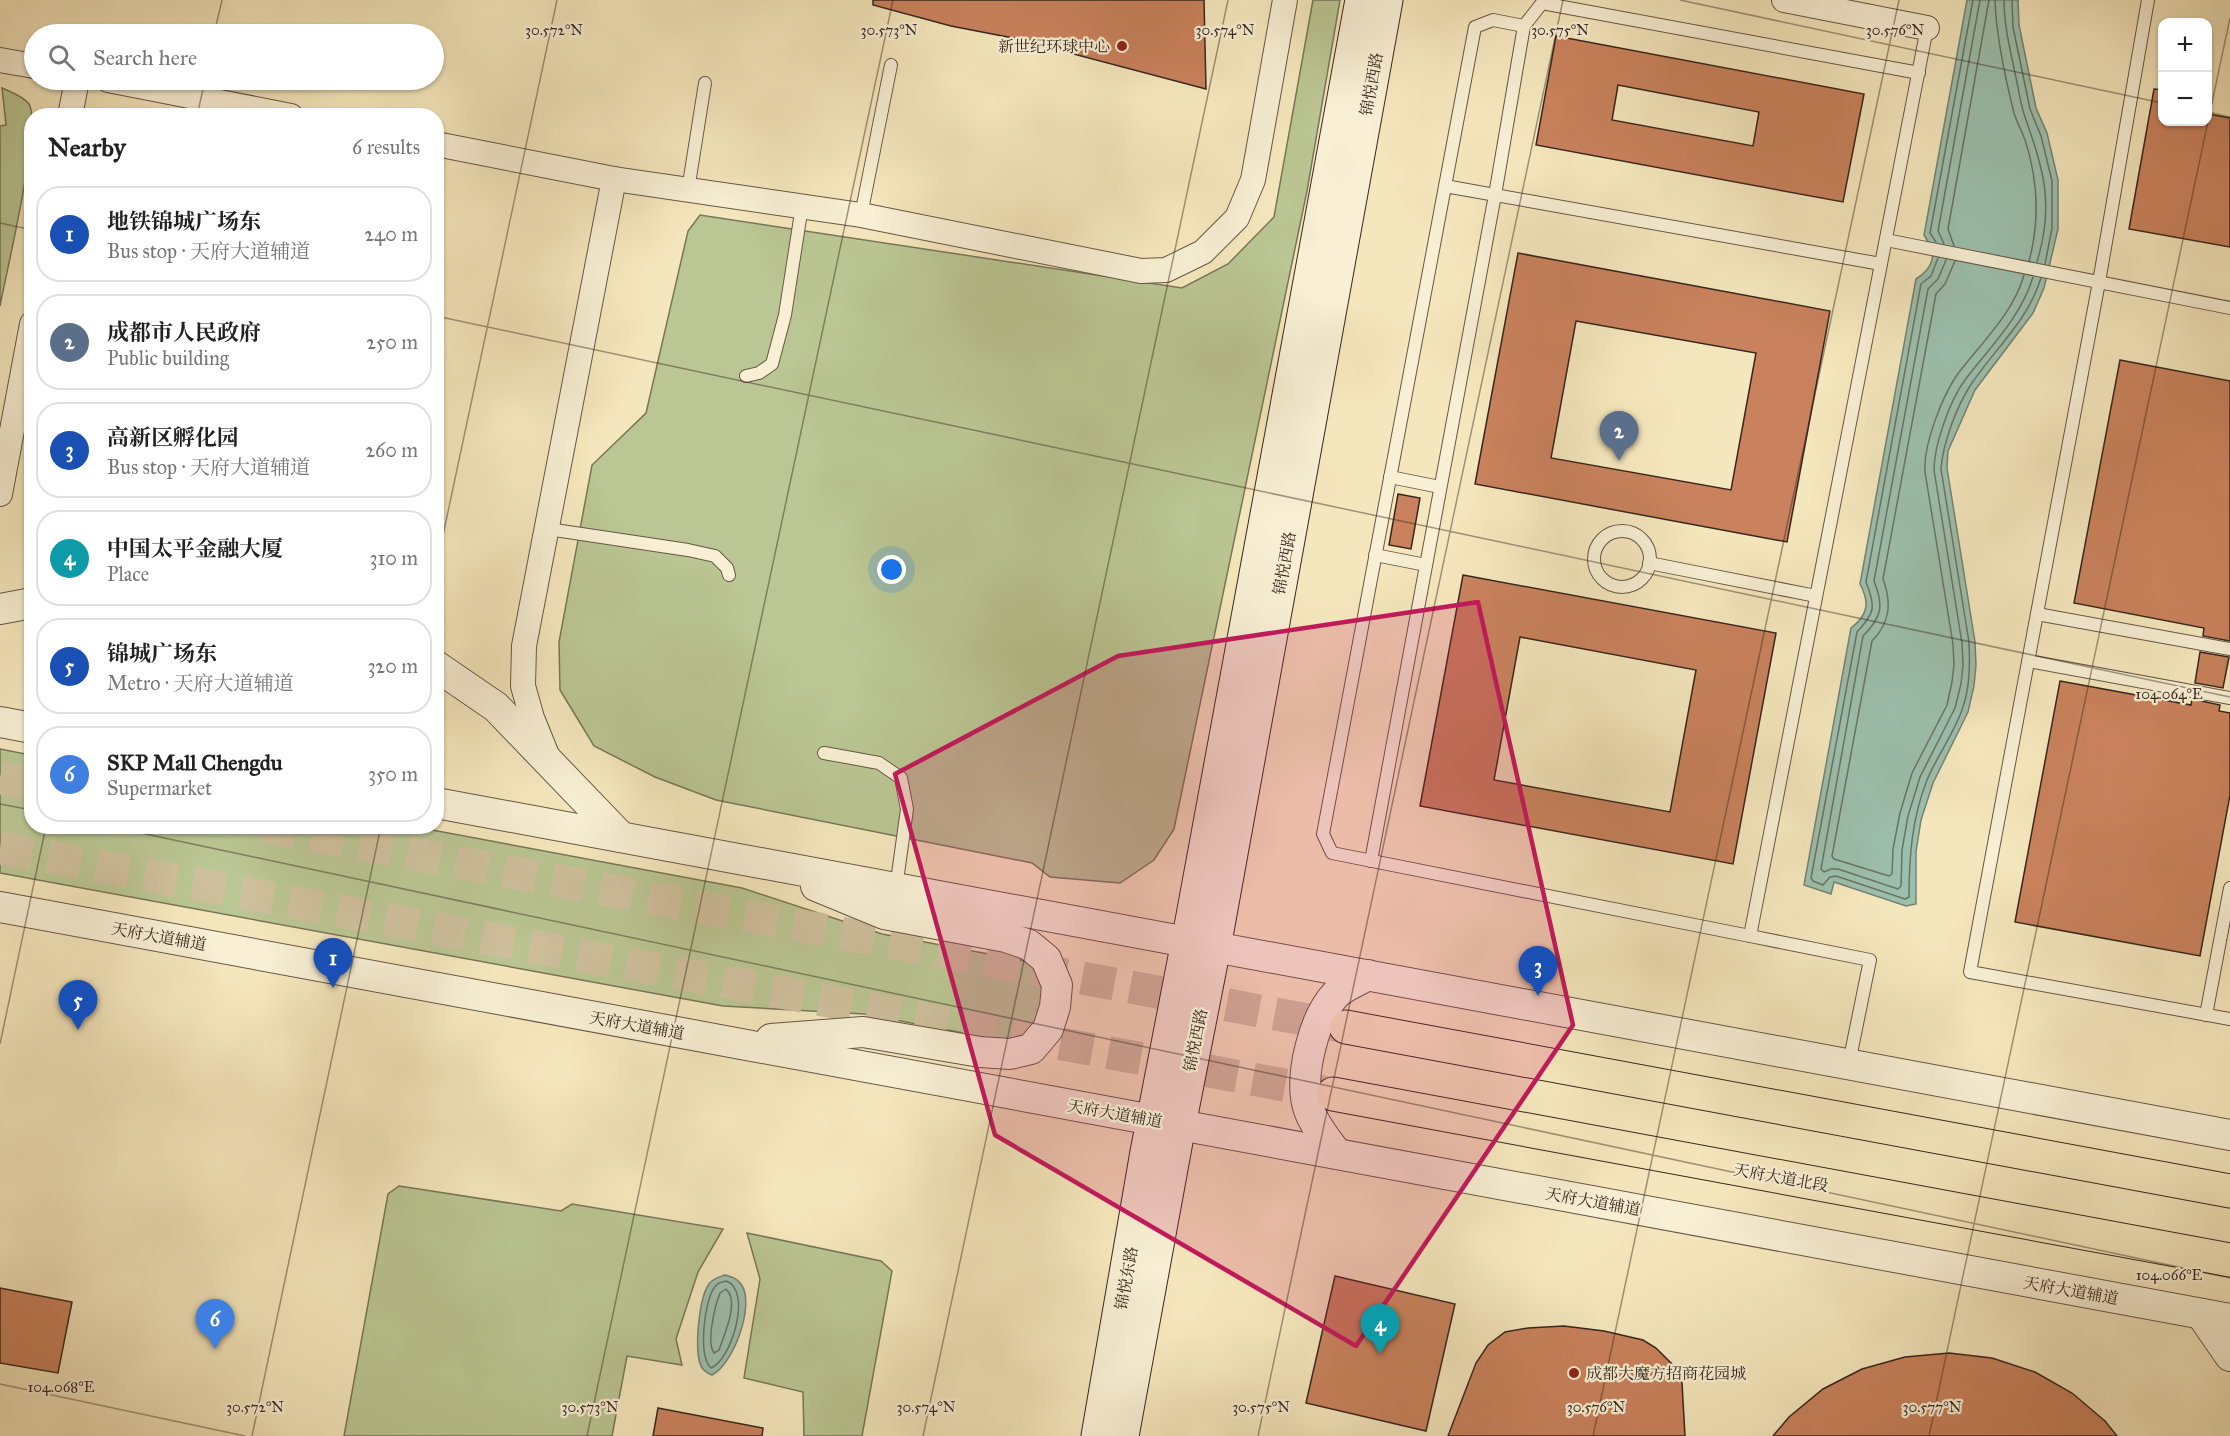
<!DOCTYPE html>
<html lang="en">
<head>
<meta charset="utf-8">
<style>
	:root { --surface:#fff; --page:#f2f2f2; --text:#222; --muted:#767676; --line:#e0e0e0; --accent:#0b8043 }
	body { margin:0; font-family:"IM FELL Great Primer","Noto Serif SC",serif; background:var(--page); color:var(--text) }
	.controls { position:absolute; right:18px; top:18px; display:grid; overflow:hidden; border-radius:12px; box-shadow:0 2px 4px #0004 }
	.controls button { width:54px; height:54px; display:grid; place-items:center; padding:0; border:0; border-bottom:2px solid var(--line); background:var(--surface); color:var(--text); font:30px sans-serif }
	.you { position:absolute; left:892px; top:570px; width:21px; height:21px; margin:-15px; border:4px solid #fff; border-radius:50%; background:#1a73e8; box-shadow:0 0 0 9px #1a73e833 }
	.badge { display:grid; place-items:center; width:39px; height:39px; border-radius:50%; background:var(--accent); color:#fff; font-size:20px; font-weight:700 }
	.pin { position:absolute; translate:-50% -50px; filter:drop-shadow(0 2px 3px #0008) }
	.pin::after { content:''; position:absolute; top:32px; width:21px; height:18px; background:inherit; clip-path:polygon(0 0,100% 0,50% 100%) }
	.list { margin:0; padding:0; list-style:none }
	h2 { display:flex; justify-content:space-between; align-items:center; height:78px; margin:0; padding:0 24px; font-size:26px }
	h2 small { font-size:20px; font-weight:400; color:var(--muted) }
	.list li { display:grid; grid-template-columns:39px 1fr auto; gap:18px; align-items:center; box-sizing:border-box; height:96px; margin:0 12px 12px; padding:0 12px; border:2px solid var(--line); border-radius:24px }
	.list b { display:block; font-size:22px; white-space:nowrap }
	.list p { margin:0; font-size:20px; white-space:nowrap; color:var(--muted) }
	.list em { font-size:20px; font-style:normal; color:var(--muted) }
	.icon { flex:none; width:33px; height:33px; fill:none; stroke:currentColor; stroke-width:2; stroke-linecap:round; stroke-linejoin:round }
	.map { position:relative; flex:none; width:2230px; height:1436px; overflow:hidden }
	.search { position:absolute; background:var(--surface); box-shadow:0 2px 4px #0004; left:24px; top:24px; width:420px; height:66px; display:flex; align-items:center; gap:15px; box-sizing:border-box; padding:0 21px; border-radius:33px; color:var(--muted); font-size:22px }
	.panel { position:absolute; background:var(--surface); box-shadow:0 2px 4px #0004; left:24px; top:108px; width:420px; height:726px; border-radius:24px }
	.map>svg:first-child { display:block }
</style>
</head>
<body>
<div class="map">
<svg width="2230" height="1436" viewBox="0 0 2230 1436">
	<rect width="100%" height="100%" fill="#f5e7bd"/>
	<filter id="stains"><feTurbulence type="fractalNoise" baseFrequency=".00333" numOctaves="4"/><feColorMatrix values="0 0 0 0 .2 0 0 0 0 .09 0 0 0 0 .02 0 0 0 .5 -.17"/></filter>
	<radialGradient id="worn" r=".72"><stop offset=".6" stop-color="#630" stop-opacity="0"/><stop offset="1" stop-color="#630" stop-opacity=".3"/></radialGradient>
	<g fill="#bac693" stroke="#787659" stroke-width="1.5">
		<polygon points="1313,0 1340,0 1307,191 1174,829 1154,860 1120,883 1050,877 1032,863 716,800 655,777 594,746 560,690 559,642 592,465 646,413 688,231 700,215 1182,288 1228,264 1274,217"/>
		<path d="M2,88C11,92 23,96 29,104C42,123 6,274 0,306V126L6,125Z"/>
		<path d="M0,749L31,755L32,826L416,827L742,888L882,934L1021,960C1057,974 1049,989 1047,1022L1016,1043L864,1014L723,1006L0,873Z"/>
		<polygon points="399,1186 561,1211 572,1204 723,1229 698,1272 676,1339 682,1365 627,1356 612,1436 344,1436 388,1194"/>
		<polygon points="747,1233 881,1261 892,1271 862,1436 804,1436 803,1392 744,1378 760,1279"/>
	</g>
	<g fill="#9cc0ae" stroke="#748275" stroke-width="1.5">
		<path d="M1967,0H2018L2019,25L2036,108L2047,133L2058,180V229L2044,288L2033,313L1975,390L1948,451L1947,468L1975,642L1976,665L1974,686L1968,712L1933,783L1921,820L1916,852V904L1906,906L1834,882L1831,894L1804,885L1851,628C1868,615 1870,603 1860,584L1916,279C1935,267 1937,254 1924,235Z"/>
		<path d="M725,1275C732,1277 737,1278 741,1284C756,1304 733,1365 712,1375C707,1373 703,1371 701,1366C694,1350 699,1298 709,1284C713,1278 719,1277 725,1275Z"/>
	</g>
	<g fill="none" stroke-linecap="round" stroke-linejoin="round">
		<g stroke="#6a7366" stroke-width="1.5">
			<path d="M1995,0C1996,37 2005,77 2014,113C2017,123 2023,133 2026,143C2038,182 2040,221 2029,261"/>
			<path d="M2004,0C2004,25 2010,49 2015,73C2018,86 2020,101 2024,114C2043,169 2055,203 2037,262"/>
			<polyline points="2012,0 2013,27 2030,109 2041,136 2052,181 2052,228 2045,264"/>
			<polyline points="1936,242 1930,233 1973,0"/>
			<polyline points="1944,244 1938,231 1980,0"/>
			<polyline points="1954,246 1948,229 1989,0"/>
			<path d="M1938,258L1931,276L1921,284L1866,582C1876,607 1875,613 1857,632L1811,878L1813,881L1823,885L1830,877L1836,876L1905,899L1909,897C1909,857 1912,818 1927,780C1937,756 1953,735 1962,710C1970,688 1970,665 1969,642L1941,469C1943,443 1956,408 1970,386C1994,349 2027,323 2041,278"/>
			<path d="M1946,260L1938,279L1928,289L1874,581C1884,606 1882,617 1863,636L1821,869L1824,872L1831,869H1838L1898,889L1901,886L1902,850L1908,816L1920,777L1955,708L1961,684L1963,665L1962,643L1934,470C1934,445 1950,400 1965,380C1990,347 2021,317 2033,277"/>
			<path d="M1955,261L1945,284L1936,294L1883,579C1892,603 1890,623 1872,641L1832,856L1834,859L1889,876L1892,874L1893,849L1900,813L1912,773L1947,705L1952,682L1954,665L1953,644L1925,472C1923,445 1942,397 1957,375C1981,343 2013,314 2024,275"/>
			<path d="M726,1281C753,1290 731,1361 711,1368C698,1356 704,1303 714,1288C716,1284 721,1282 726,1281Z"/>
			<path d="M726,1289C740,1301 724,1335 719,1350L714,1353C706,1342 715,1306 720,1293Z"/>
		</g>
	</g>
	<g fill="#c9825d" stroke="#37261f" stroke-width="1.5" fill-rule="evenodd">
		<polygon points="873,0 1204,0 1206,89 1013,38 951,26 873,5"/>
		<path d="M1556,36L1864,94L1843,202L1536,145ZM1618,85L1759,112L1753,146L1612,120Z"/>
		<polygon points="2154,89 2163,90 2163,122 2208,122 2208,114 2230,118 2230,247 2129,229"/>
		<path d="M1518,253L1830,311L1787,542L1475,484ZM1576,321L1756,353L1731,490L1551,458Z"/>
		<polygon points="2120,360 2230,381 2230,641 2203,636 2204,628 2074,603"/>
		<polygon points="1398,494 1420,498 1411,549 1389,545"/>
		<path d="M1463,575L1776,633L1733,864L1420,806ZM1520,637L1696,670L1670,812L1494,780Z"/>
		<polygon points="2200,652 2229,657 2223,688 2195,683"/>
		<polygon points="2060,681 2191,705 2192,699 2220,705 2219,711 2230,713 2230,795 2200,956 2015,922"/>
		<polygon points="1335,1276 1455,1304 1426,1431 1306,1403"/>
		<polygon points="0,1288 72,1302 58,1373 0,1363"/>
		<polygon points="1564,1326 1604,1331 1643,1340 1656,1348 1671,1363 1682,1383 1685,1436 1448,1436 1476,1363 1488,1345 1505,1332 1528,1328"/>
		<polygon points="1949,1353 1992,1358 2035,1372 2072,1393 2105,1421 2117,1436 1773,1436 1789,1417 1823,1389 1862,1369 1905,1357"/>
		<polygon points="658,1408 763,1428 762,1436 653,1436"/>
	</g>
	<g fill="none" stroke-linecap="round" stroke-linejoin="round">
		<g stroke="#cfc09d" stroke-width="33" stroke-dasharray="33 16" stroke-linecap="butt">
			<polyline points="0,778 32,784"/>
			<polyline points="263,826 1346,1027"/>
			<polyline points="0,848 1333,1094"/>
		</g>
		<g stroke="#665646" stroke-width="14">
			<g id="service">
				<polyline points="2148,0 2099,282 1970,972 2230,1019"/>
				<polyline points="1445,186 1881,264"/>
				<polyline points="688,190 705,83"/>
				<polyline points="861,215 891,65"/>
				<polyline points="1886,240 2230,308"/>
				<polyline points="746,376 759,373 772,364 785,315 802,206"/>
				<polyline points="1390,477 1440,487"/>
				<polyline points="548,529 688,550 715,556 727,568 729,575"/>
				<circle cx="1622" cy="559" r="28"/>
				<polyline points="1375,555 1426,565"/>
				<polyline points="1649,563 1816,596"/>
				<polyline points="2037,614 2230,649"/>
				<polyline points="2028,661 2230,698"/>
				<polyline points="824,753 879,763 901,778 907,809 896,888"/>
				<polyline points="1371,861 1495,195 1524,26"/>
				<polyline points="1750,936 1332,853 1323,834 1475,27 1493,20 1524,26 1542,3 1919,73"/>
				<polyline points="2206,1015 2230,888"/>
				<polyline points="1849,1063 1870,960 1750,936 1927,28"/>
			</g>
		</g>
		<g stroke="#665646" stroke-width="26">
			<g id="minor">
				<polyline points="1784,0 1927,28"/>
				<polyline points="0,60 34,66"/>
				<polyline points="108,80 291,116"/>
				<polyline points="70,116 77,80"/>
				<polyline points="436,144 614,179 861,215 1141,271 1166,270 1203,252 1237,218 1253,180 1285,0"/>
				<polyline points="0,494 32,324"/>
				<polyline points="547,755 532,718 523,686 524,646 614,179"/>
			</g>
		</g>
		<g stroke="#665646" stroke-width="32">
			<g id="tertiary">
				<polyline points="0,609 32,603"/>
				<polyline points="436,666 496,707 621,837"/>
				<polyline points="0,722 32,728"/>
				<polyline points="436,803 2230,1135"/>
				<polyline points="0,907 2230,1319"/>
				<polyline points="771,1039 863,1032 980,1052 1010,1054 1031,1049 1048,1029 1055,1007 1057,985 1046,959 1029,945 1006,937 884,914 816,886"/>
				<path d="M1337,1154C1327,1140 1313,1124 1308,1107C1299,1076 1314,1017 1336,994C1344,986 1358,981 1368,975"/>
				<polyline points="2201,1314 2230,1356"/>
			</g>
		</g>
		<g stroke="#37261f" stroke-width="35">
			<g id="secondary">
				<polyline points="1098,1436 1147,1152 1192,921 1362,0"/>
				<polyline points="1122,1436 1179,1125 1214,947 1386,0"/>
			</g>
		</g>
		<g stroke="#37261f" stroke-width="35">
			<g id="primary">
				<polyline points="1346,1027 2230,1191"/>
				<polyline points="1333,1094 2230,1260"/>
			</g>
		</g>
		<use href="#service" stroke="#f8efd4" stroke-width="12"/>
		<use href="#minor" stroke="#f8efd4" stroke-width="24"/>
		<use href="#tertiary" stroke="#f8efd4" stroke-width="30"/>
		<use href="#secondary" stroke="#f8efd4" stroke-width="33"/>
		<use href="#primary" stroke="#f5e7bd" stroke-width="33"/>
	</g>
	<path fill="#c2185b" fill-opacity="0.2" stroke="#c2185b" stroke-width="4.5" stroke-linejoin="round" d="M1478,602L1573,1025L1356,1346L995,1135L895,774L1118,656Z"/>
	<path fill="none" stroke="#37261f" stroke-width="1.5" stroke-opacity="0.45" d="M1680,0L2162,103M214,34L222,0M2208,112L2230,117M197,116L205,80M0,223L32,230M436,316L2230,697M436,568L557,0M0,804L32,810M108,826L2230,1278M0,1044L46,826M0,1384L245,1436M252,1436L381,826M587,1436L893,0M923,1436L1228,0M1258,1436L1563,0M1593,1436L1899,0M1929,1436L2230,18"/>
	<g fill="#8f2418" stroke="#f8efd4" stroke-width="2">
		<circle cx="1122" cy="46" r="6"/>
		<circle cx="1574" cy="1373" r="6"/>
	</g>
	<g text-anchor="middle" stroke-width="4.5" stroke-linejoin="round" paint-order="stroke">
		<g font-size="16" fill="#37261f" stroke="#f8efd4" text-anchor="end">
			<text x="1110" y="52">新世纪环球中心</text>
			<text x="1586" y="1379" text-anchor="start">成都大魔方招商花园城</text>
		</g>
		<g font-size="16" fill="#37261f" stroke="#f8efd4">
			<text transform="translate(1371 84) rotate(-80)" y="6">锦悦西路</text>
			<text transform="translate(1284 563) rotate(-80)" y="6">锦悦西路</text>
			<text transform="translate(159 936) rotate(10)" y="6">天府大道辅道</text>
			<text transform="translate(637 1025) rotate(10)" y="6">天府大道辅道</text>
			<text transform="translate(1195 1040) rotate(-79)" y="6">锦悦西路</text>
			<text transform="translate(1115 1113) rotate(10)" y="6">天府大道辅道</text>
			<text transform="translate(1781 1177) rotate(10)" y="6">天府大道北段</text>
			<text transform="translate(1593 1201) rotate(10)" y="6">天府大道辅道</text>
			<text transform="translate(1126 1278) rotate(-80)" y="6">锦悦东路</text>
			<text transform="translate(2071 1290) rotate(10)" y="6">天府大道辅道</text>
		</g>
	</g>
	<g font-size="15" text-anchor="middle" fill="#37261f" stroke="#f8efd4" stroke-width="4.5" stroke-linejoin="round" paint-order="stroke">
		<text x="554" y="35">30.572°N</text>
		<text x="889" y="35">30.573°N</text>
		<text x="1225" y="35">30.574°N</text>
		<text x="1560" y="35">30.575°N</text>
		<text x="1895" y="35">30.576°N</text>
		<text x="2169" y="699">104.064°E</text>
		<text x="2169" y="1280">104.066°E</text>
		<text x="61" y="1392">104.068°E</text>
		<text x="255" y="1412">30.572°N</text>
		<text x="590" y="1412">30.573°N</text>
		<text x="926" y="1412">30.574°N</text>
		<text x="1261" y="1412">30.575°N</text>
		<text x="1596" y="1412">30.576°N</text>
		<text x="1932" y="1412">30.577°N</text>
	</g>
	<rect width="100%" height="100%" filter="url(#stains)"/>
	<rect width="100%" height="100%" fill="url(#worn)"/>
</svg>
<div class="controls">
<button>+</button>
<button>−</button>
</div>
<div class="you"></div>
<div class="pin badge" style="left:333px;top:988px;background:#1a4fb4">1</div>
<div class="pin badge" style="left:1619px;top:461px;background:#5c6f8a">2</div>
<div class="pin badge" style="left:1538px;top:996px;background:#1a4fb4">3</div>
<div class="pin badge" style="left:1380px;top:1354px;background:#0f9aa8">4</div>
<div class="pin badge" style="left:78px;top:1030px;background:#1a4fb4">5</div>
<div class="pin badge" style="left:215px;top:1349px;background:#3f7fe0">6</div>
<div class="search"><svg class="icon" aria-label="search" viewBox="0 0 24 24"><circle cx="10" cy="10" r="6"/><path d="M15 15l6 6"/></svg>Search here</div>
<section class="panel">
<h2>Nearby<small>6 results</small></h2>
<ul class="list">
<li><span class="badge" style="background:#1a4fb4">1</span><div><b>地铁锦城广场东</b><p>Bus stop · 天府大道辅道</p></div><em>240 m</em></li>
<li><span class="badge" style="background:#5c6f8a">2</span><div><b>成都市人民政府</b><p>Public building</p></div><em>250 m</em></li>
<li><span class="badge" style="background:#1a4fb4">3</span><div><b>高新区孵化园</b><p>Bus stop · 天府大道辅道</p></div><em>260 m</em></li>
<li><span class="badge" style="background:#0f9aa8">4</span><div><b>中国太平金融大厦</b><p>Place</p></div><em>310 m</em></li>
<li><span class="badge" style="background:#1a4fb4">5</span><div><b>锦城广场东</b><p>Metro · 天府大道辅道</p></div><em>320 m</em></li>
<li><span class="badge" style="background:#3f7fe0">6</span><div><b>SKP Mall Chengdu</b><p>Supermarket</p></div><em>350 m</em></li>
</ul>
</section>
</div>
</body>
</html>
